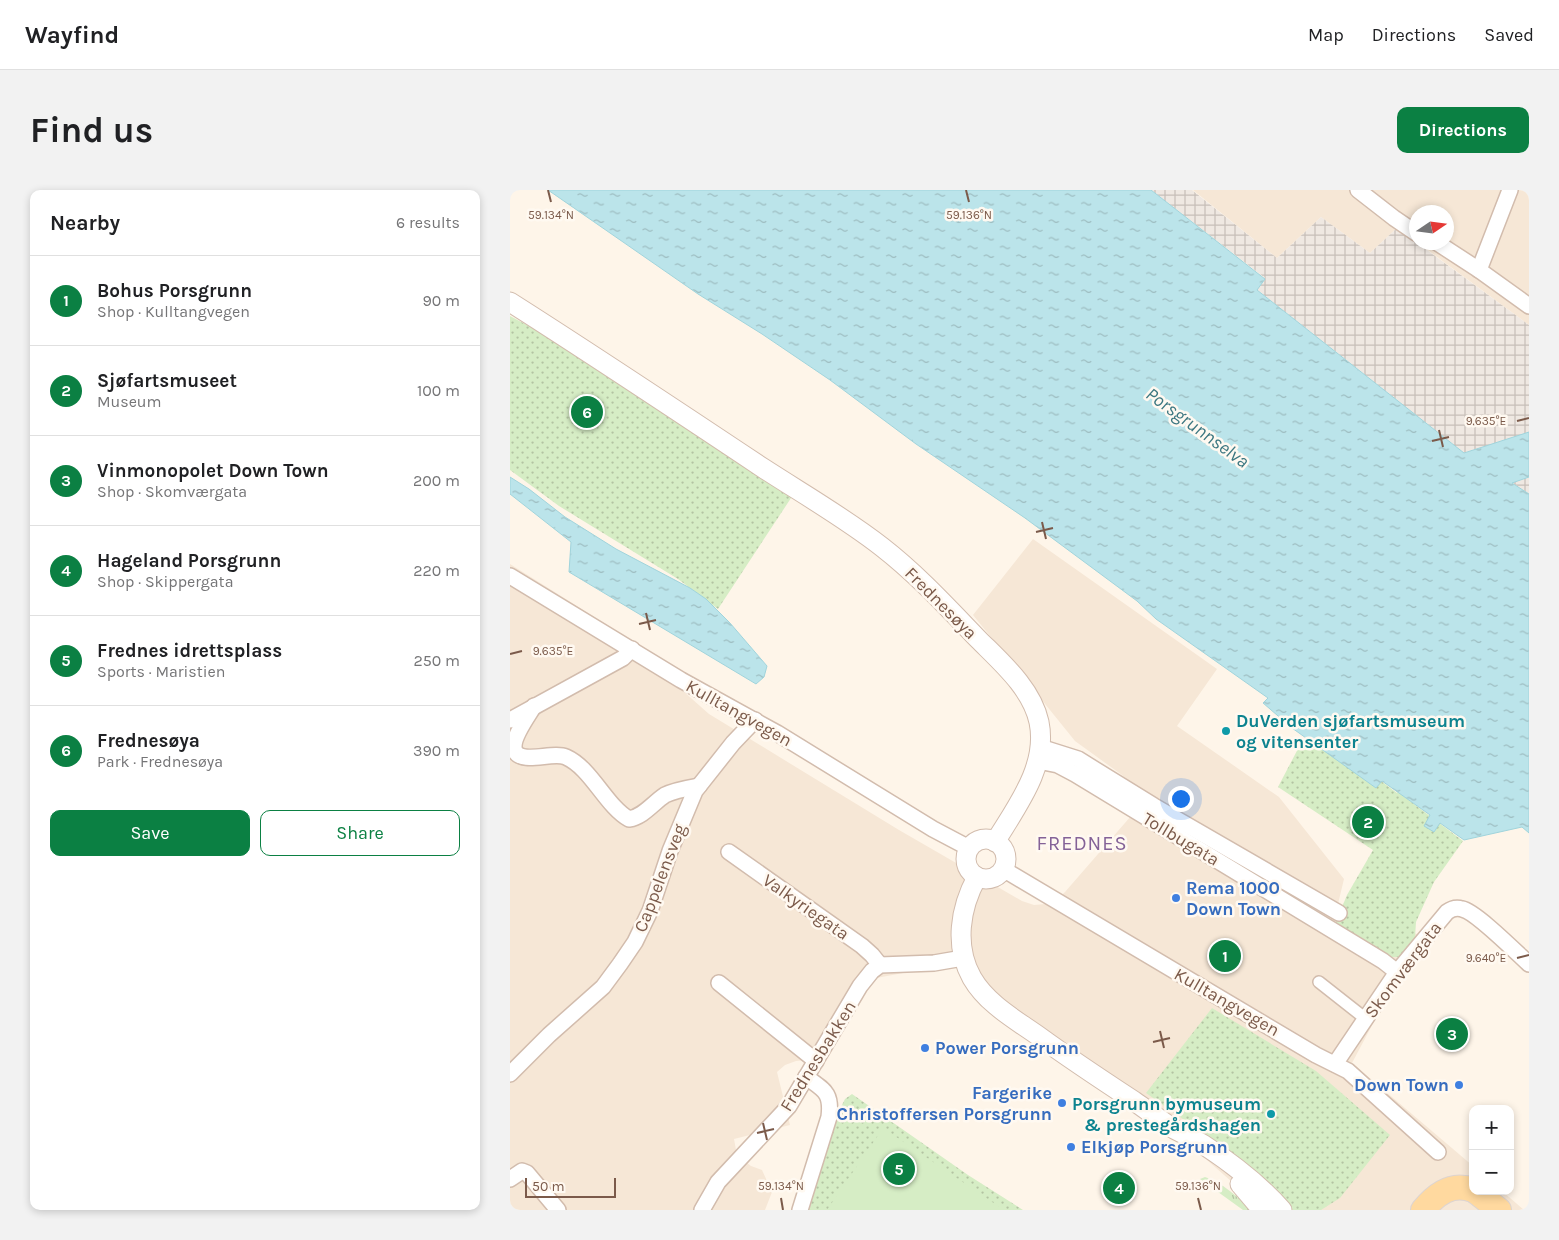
<!DOCTYPE html>
<html lang="en">
<head>
<meta charset="utf-8">
<style>
	:root { --surface:#fff; --page:#f2f2f2; --text:#202124; --muted:#757577; --line:#e0e0e0; --accent:#0b8043 }
	body { margin:0; font-family:Karla,sans-serif; background:var(--page); color:var(--text) }
	.controls { position:absolute; right:15px; bottom:15px; display:grid; overflow:hidden; border-radius:10px; box-shadow:0 2px 8px #0003 }
	.controls button { width:45px; height:45px; display:grid; place-items:center; padding:0; border:0; border-bottom:1px solid var(--line); background:var(--surface); color:var(--text); font:25px sans-serif }
	.compass { position:absolute; left:899px; top:15px; width:45px; height:45px; border-radius:50%; background:var(--surface); box-shadow:0 2px 8px #0003; rotate:77deg }
	.scale { position:absolute; left:15px; bottom:12px; width:91px; box-sizing:border-box; padding-left:5px; border:2px solid #7b5a4a; border-top:0; font-size:14px; line-height:18px; white-space:nowrap; color:#7b5a4a; -webkit-text-stroke:4px #fff9f1; paint-order:stroke }
	.you { position:absolute; left:670px; top:608px; width:18px; height:18px; margin:-12px; border:4px solid #fff; border-radius:50%; background:#1a73e8; box-shadow:0 0 0 8px #1a73e833 }
	.badge { display:grid; place-items:center; width:32px; height:32px; border-radius:50%; background:var(--accent); color:#fff; font-size:16px; font-weight:700 }
	.pin { position:absolute; translate:-50% -50%; border:2px solid #fff; box-shadow:0 1px 5px #0006 }
	.list { margin:0; padding:0; list-style:none }
	h2 { display:flex; justify-content:space-between; align-items:center; height:65px; margin:0; padding:0 20px; font-size:21px }
	h2 small { font-size:16px; font-weight:400; color:var(--muted) }
	.list li { display:grid; grid-template-columns:32px 1fr auto; gap:15px; align-items:center; box-sizing:border-box; height:90px; padding:0 20px; border-top:1px solid var(--line) }
	.list b { display:block; font-size:19px; white-space:nowrap }
	.list p { margin:0; font-size:16px; white-space:nowrap; color:var(--muted) }
	.list em { font-size:16px; font-style:normal; color:var(--muted) }
	.actions { display:flex; gap:10px; padding:15px 20px }
	.actions a { flex:1; padding:11px 0; border:1px solid var(--accent); border-radius:10px; text-align:center; font-size:18px; color:var(--accent) }
	.actions .main { background:var(--accent); color:#fff }
	.map { position:relative; flex:none; width:1019px; height:1020px; overflow:hidden; border-radius:10px }
	header { display:flex; align-items:center; gap:30px; box-sizing:border-box; height:70px; padding:0 25px; background:var(--surface); border-bottom:1px solid var(--line) }
	header strong { font-size:24px }
	nav { display:flex; gap:28px; margin-inline-start:auto; font-size:18px }
	.intro { display:flex; align-items:center; justify-content:space-between; box-sizing:border-box; height:120px; padding:0 30px }
	h1 { margin:0; font-size:35px }
	.button { padding:12px 22px; border-radius:10px; background:var(--accent); color:#fff; font-size:18px; font-weight:700 }
	main { display:flex; gap:30px; padding:0 30px }
	aside { flex:1; background:var(--surface); border-radius:10px; box-shadow:0 2px 8px #0003 }
	.map>svg:first-child { display:block }
</style>
</head>
<body>
<header>
<strong>Wayfind</strong>
<nav><a>Map</a><a>Directions</a><a>Saved</a></nav>
</header>
<div class="intro"><h1>Find us</h1><a class="button">Directions</a></div>
<main>
<aside>
<h2>Nearby<small>6 results</small></h2>
<ul class="list">
<li><span class="badge">1</span><div><b>Bohus Porsgrunn</b><p>Shop · Kulltangvegen</p></div><em>90 m</em></li>
<li><span class="badge">2</span><div><b>Sjøfartsmuseet</b><p>Museum</p></div><em>100 m</em></li>
<li><span class="badge">3</span><div><b>Vinmonopolet Down Town</b><p>Shop · Skomværgata</p></div><em>200 m</em></li>
<li><span class="badge">4</span><div><b>Hageland Porsgrunn</b><p>Shop · Skippergata</p></div><em>220 m</em></li>
<li><span class="badge">5</span><div><b>Frednes idrettsplass</b><p>Sports · Maristien</p></div><em>250 m</em></li>
<li><span class="badge">6</span><div><b>Frednesøya</b><p>Park · Frednesøya</p></div><em>390 m</em></li>
</ul>
<div class="actions"><a class="main">Save</a><a>Share</a></div>
</aside>
<div class="map">
<svg width="1019" height="1020" viewBox="0 0 1019 1020">
	<defs>
		<pattern id="industrial-grid" width="8" height="8" patternUnits="userSpaceOnUse" patternTransform="scale(1.25)"><rect width="8" height="8" fill="#efe8e2"/><path d="M0 4h8M4 0v8" fill="none" stroke="#c7bfb9"/></pattern>
		<pattern id="grass-tufts" width="24" height="20" patternUnits="userSpaceOnUse" patternTransform="scale(1.25)"><rect width="24" height="20" fill="#d6edc5"/><path d="M3 7l-1-3M5 7V3M7 7l1-3M15 17l-1-3M17 17v-4M19 17l1-3" fill="none" stroke="#b3c3a2"/></pattern>
		<pattern id="park-dots" width="8" height="8" patternUnits="userSpaceOnUse" patternTransform="scale(1.25)"><rect width="8" height="8" fill="#d6edc5"/><path d="M2 2h.1M6 6h.1" fill="none" stroke="#b3c3a2" stroke-width="1.8" stroke-linecap="round"/></pattern>
		<pattern id="water-ripples" width="26" height="14" patternUnits="userSpaceOnUse" patternTransform="scale(1.25)"><rect width="26" height="14" fill="#bbe4ea"/><path d="M2 4q2-2 4 0t4 0M15 11q2-2 4 0t4 0" fill="none" stroke="#9dbcc0"/></pattern>
	</defs>
	<rect width="100%" height="100%" fill="#fef5e9"/>
	<g fill="#f6e7d6">
		<polygon points="683,0 1019,0 1019,135 907,52 936,52 936,22 906,22 906,52 887,38 860,63 811,27 767,68"/>
		<polygon points="523,349 707,479 667,536 769,607 834,689 827,718 910,745 842,873 963,976 963,1001 992,1001 1014,1020 757,1020 747,1014 697,970 587,894 477,812 452,772 361,789 297,870 286,871 275,875 267,882 280,935 224,949 226,960 232,969 241,976 252,980 262,1002 255,1020 0,1020 0,374 102,438 199,524 389,640 512,711 524,715 536,714 547,710 555,702 621,626 620,593 612,585 565,551 463,425"/>
	</g>
	<polygon fill="url(#industrial-grid)" points="641,0 682,0 767,68 811,27 860,63 887,38 1019,135 1019,304 1001,292 1010,290 961,261 954,263 746,99 755,88"/>
	<path fill="url(#grass-tufts)" d="M695,987C713,993 728,1007 741,1020H733L690,989Z"/>
	<g fill="url(#park-dots)">
		<polygon points="0,126 30,142 283,305 208,419 168,389 49,316 0,280"/>
		<polygon points="797,548 865,597 871,591 887,603 888,602 953,651 924,692 906,732 905,748 889,767 881,767 825,734 837,705 863,660 768,597 790,555"/>
		<polygon points="702,818 806,881 880,945 830,1008 811,1020 783,1020 728,968 636,903"/>
		<polygon points="342,904 458,985 513,1020 296,1020 328,923 335,909"/>
	</g>
	<polygon fill="#d6edc5" points="373,938 494,1020 317,1020"/>
	<g fill="url(#water-ripples)" stroke="#a0d4dc">
		<polygon points="38,0 641,0 755,89 747,100 954,263 1019,242 1019,287 1002,293 1019,304 1019,643 1012,637 954,650 930,633 924,642 914,636 920,625 872,591 866,598 782,538 753,513 758,508 646,429 627,411 515,328 406,254 320,190 252,144 188,104"/>
		<polygon points="0,287 19,299 55,327 106,359 180,398 196,409 220,433 257,476 254,487 246,494 59,382 61,352 0,304"/>
	</g>
	<g fill="none" stroke-linecap="round" stroke-linejoin="round">
		<g stroke="#d2bcad" stroke-width="14">
			<polyline id="pedestrian" points="809,792 856,829"/>
		</g>
		<g stroke="#d2bcad" stroke-width="18">
			<g id="minor">
				<polyline points="848,0 884,28 906,43"/>
				<polyline points="926,52 969,80 1019,116"/>
				<polyline points="969,80 1000,0"/>
				<polyline points="0,386 171,490 267,543 423,639 459,658"/>
				<path d="M24,516C18,526 0,550 5,561C12,575 43,561 56,567C81,578 96,616 119,629C133,627 143,613 155,605C165,600 178,598 189,596"/>
				<polyline points="0,530 113,468 122,459"/>
				<polyline points="530,557 568,569 644,616 829,723"/>
				<polyline points="528,571 548,575 565,584 873,771 887,782"/>
				<polyline points="219,662 352,756 362,765 370,775"/>
				<polyline points="493,679 806,865 838,881 928,962"/>
				<polyline points="209,793 306,871"/>
				<path d="M825,874L887,782L937,722C941,719 946,717 952,719C965,721 1007,763 1019,774"/>
				<polyline points="0,884 39,845 93,797 110,774 125,752 140,721 160,661 185,601 223,553 245,530"/>
				<polyline points="0,989 12,981 17,983 48,1020"/>
				<polyline points="192,1020 208,992 279,916 350,796 362,781 370,775 424,773 453,768"/>
				<path d="M290,1020L319,927C322,902 314,900 296,887"/>
			</g>
		</g>
		<g stroke="#d2bcad" stroke-width="21">
			<g id="tertiary">
				<path d="M0,112C85,166 169,222 253,278C293,304 335,328 372,357C408,385 438,418 469,450C492,473 522,499 529,532C538,576 507,616 485,652"/>
				<circle cx="476" cy="669" r="20"/>
				<path d="M467,687C450,718 444,756 462,788C477,814 506,830 530,847C560,869 592,890 624,911C637,920 650,930 664,939C674,944 684,949 694,955C723,974 749,994 772,1020"/>
				<polyline points="730,994 752,1020"/>
			</g>
		</g>
		<g stroke="#ddd4d0" stroke-width="26">
			<g id="primary">
				<polyline points="965,1001 989,1020"/>
				<path d="M913,1020C926,1004 942,992 963,1000"/>
			</g>
		</g>
		<use href="#pedestrian" stroke="#fff" stroke-width="11"/>
		<use href="#minor" stroke="#fff" stroke-width="15"/>
		<use href="#tertiary" stroke="#fff" stroke-width="19"/>
		<use href="#primary" stroke="#ffd99f" stroke-width="24"/>
	</g>
	<path fill="none" stroke="#7b5a4a" stroke-width="2" d="M38,0L41,12M456,0L459,12M1007,231L1019,228M929,240L933,257M922,251L939,247M532,332L536,349M526,342L543,338M136,423L140,440M129,434L146,430M0,464L12,461M1007,768L1019,765M650,841L654,858M643,852L660,848M253,933L257,950M247,943L264,939M271,1008L273,1020M688,1008L691,1020"/>
	<g fill="#0f9aa8" stroke="#fff9f1" stroke-width="2">
		<circle cx="716" cy="541" r="5"/>
		<circle cx="761" cy="924" r="5"/>
	</g>
	<g fill="#3f7fe0" stroke="#fff9f1" stroke-width="2">
		<circle cx="666" cy="708" r="5"/>
		<circle cx="415" cy="858" r="5"/>
		<circle cx="949" cy="895" r="5"/>
		<circle cx="552" cy="913" r="5"/>
		<circle cx="561" cy="957" r="5"/>
	</g>
	<g text-anchor="middle" stroke-width="5" stroke-linejoin="round" paint-order="stroke">
		<g font-size="18" fill="#7b5a4a" stroke="#fff9f1">
			<text transform="translate(431 413) rotate(45)" y="6">Frednesøya</text>
			<text transform="translate(229 523) rotate(29)" y="6">Kulltangvegen</text>
			<text transform="translate(671 649) rotate(31)" y="6">Tollbugata</text>
			<text transform="translate(150 688) rotate(-69)" y="6">Cappelensveg</text>
			<text transform="translate(296 717) rotate(35)" y="6">Valkyriegata</text>
			<text transform="translate(893 780) rotate(-53)" y="6">Skomværgata</text>
			<text transform="translate(717 812) rotate(30)" y="6">Kulltangvegen</text>
			<text transform="translate(308 866) rotate(-58)" y="6">Frednesbakken</text>
		</g>
		<g font-size="18" font-weight="bold" fill="#0d838f" stroke="#fff9f1" text-anchor="start">
			<text x="726" y="537">DuVerden sjøfartsmuseum<tspan x="726" dy="21">og vitensenter</tspan></text>
			<text x="751" y="920" text-anchor="end">Porsgrunn bymuseum<tspan x="751" dy="21">&amp; prestegårdshagen</tspan></text>
		</g>
		<g font-size="18" font-weight="bold" fill="#366cbe" stroke="#fff9f1" text-anchor="start">
			<text x="676" y="704">Rema 1000<tspan x="676" dy="21">Down Town</tspan></text>
			<text x="425" y="864">Power Porsgrunn</text>
			<text x="939" y="901" text-anchor="end">Down Town</text>
			<text x="542" y="909" text-anchor="end">Fargerike<tspan x="542" dy="21">Christoffersen Porsgrunn</tspan></text>
			<text x="571" y="963">Elkjøp Porsgrunn</text>
		</g>
		<g font-size="19" font-style="italic" fill="#3c7781" stroke="#fff9f1">
			<text transform="translate(688 237) rotate(36)" y="7">Porsgrunnselva</text>
		</g>
		<g font-size="20" letter-spacing="1" fill="#846297" stroke="#fff9f1">
			<text x="572" y="660">FREDNES</text>
		</g>
	</g>
	<g font-size="12" text-anchor="middle" fill="#7b5a4a" stroke="#fff9f1" stroke-width="5" stroke-linejoin="round" paint-order="stroke">
		<text x="41" y="29">59.134°N</text>
		<text x="459" y="29">59.136°N</text>
		<text x="976" y="235">9.635°E</text>
		<text x="43" y="465">9.635°E</text>
		<text x="976" y="772">9.640°E</text>
		<text x="271" y="1000">59.134°N</text>
		<text x="688" y="1000">59.136°N</text>
	</g>
</svg>
<div class="controls">
<button>+</button>
<button>−</button>
</div>
<svg class="compass" viewBox="-18 -18 36 36"><path d="M0-13l5 13h-10z" fill="#e53935"/><path d="M0 13l5-13h-10z" fill="#757577"/></svg>
<div class="scale">50 m</div>
<div class="you"></div>
<div class="pin badge" style="left:715px;top:766px">1</div>
<div class="pin badge" style="left:858px;top:632px">2</div>
<div class="pin badge" style="left:942px;top:844px">3</div>
<div class="pin badge" style="left:609px;top:998px">4</div>
<div class="pin badge" style="left:389px;top:979px">5</div>
<div class="pin badge" style="left:77px;top:222px">6</div>
</div>
</main>
</body>
</html>
